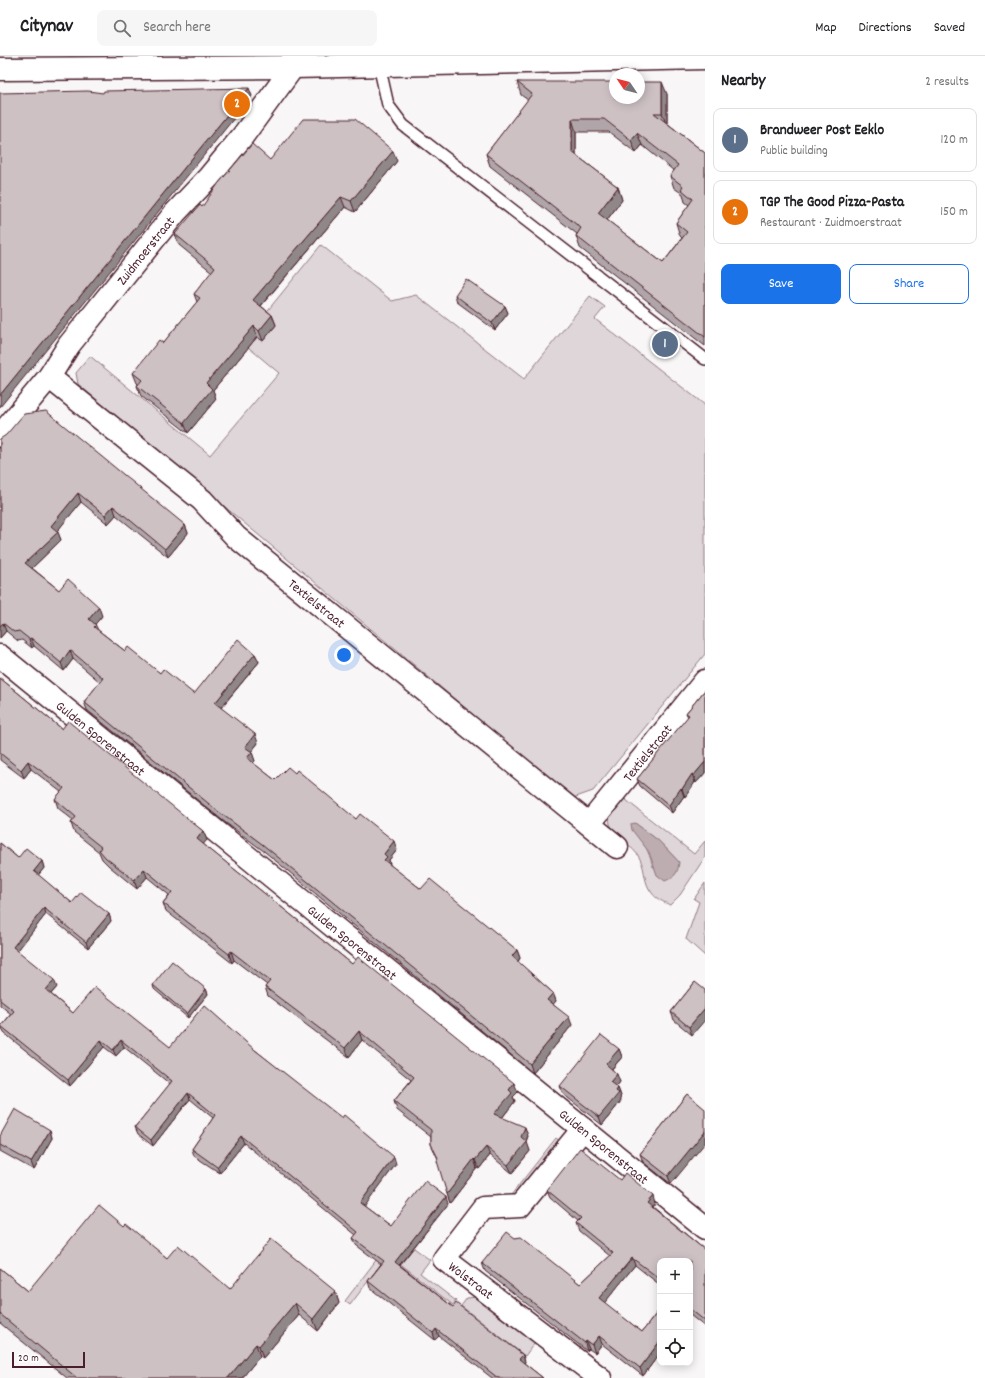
<!DOCTYPE html>
<html lang="en">
<head>
<meta charset="utf-8">
<style>
	:root { --surface:#fff; --page:#f6f6f6; --text:#202124; --muted:#757577; --line:#e0e0e0; --accent:#1a73e8 }
	body { margin:0; font-family:Dekko,sans-serif; background:var(--page); color:var(--text) }
	.controls { position:absolute; right:12px; bottom:12px; display:grid; overflow:hidden; border-radius:8px; box-shadow:0 2px 10px #0003 }
	.controls button { width:36px; height:36px; display:grid; place-items:center; padding:0; border:0; border-bottom:1px solid var(--line); background:var(--surface); color:var(--text); font:20px sans-serif }
	.compass { position:absolute; left:609px; top:12px; width:36px; height:36px; border-radius:50%; background:var(--surface); box-shadow:0 2px 10px #0003; rotate:305deg }
	.scale { position:absolute; left:12px; bottom:10px; width:73px; box-sizing:border-box; padding-left:4px; border:2px solid #4a1f2b; border-top:0; font-size:11px; line-height:14px; white-space:nowrap; color:#4a1f2b; -webkit-text-stroke:3px #fff; paint-order:stroke }
	.you { position:absolute; left:344px; top:599px; width:14px; height:14px; margin:-10px; border:3px solid #fff; border-radius:50%; background:#1a73e8; box-shadow:0 0 0 6px #1a73e833 }
	.badge { display:grid; place-items:center; width:26px; height:26px; border-radius:50%; background:var(--accent); color:#fff; font-size:13px; font-weight:700 }
	.pin { position:absolute; translate:-50% -50%; border:2px solid #fff; box-shadow:0 1px 4px #0006 }
	.list { margin:0; padding:0; list-style:none }
	h2 { display:flex; justify-content:space-between; align-items:center; height:52px; margin:0; padding:0 16px; font-size:17px }
	h2 small { font-size:13px; font-weight:400; color:var(--muted) }
	.list li { display:grid; grid-template-columns:26px 1fr auto; gap:12px; align-items:center; box-sizing:border-box; height:64px; margin:0 8px 8px; padding:0 8px; border:1px solid var(--line); border-radius:8px }
	.list b { display:block; font-size:15px; white-space:nowrap }
	.list p { margin:0; font-size:13px; white-space:nowrap; color:var(--muted) }
	.list em { font-size:13px; font-style:normal; color:var(--muted) }
	.actions { display:flex; gap:8px; padding:12px 16px }
	.actions a { flex:1; padding:9px 0; border:1px solid var(--accent); border-radius:8px; text-align:center; font-size:14px; color:var(--accent) }
	.actions .main { background:var(--accent); color:#fff }
	.icon { flex:none; width:22px; height:22px; fill:none; stroke:currentColor; stroke-width:2; stroke-linecap:round; stroke-linejoin:round }
	.map { position:relative; flex:none; width:705px; height:1322px; overflow:hidden }
	header { display:flex; align-items:center; gap:24px; box-sizing:border-box; height:56px; padding:0 20px; background:var(--surface); border-bottom:1px solid var(--line) }
	header strong { font-size:19px }
	nav { display:flex; gap:22px; margin-inline-start:auto; font-size:14px }
	.search { width:280px; height:36px; background:var(--page); display:flex; align-items:center; gap:10px; box-sizing:border-box; padding:0 14px; border-radius:8px; color:var(--muted); font-size:15px }
	main { display:flex }
	aside { flex:1; background:var(--surface) }
	.map>svg:first-child { display:block }
</style>
</head>
<body>
<header>
<strong>Citynav</strong>
<div class="search"><svg class="icon" aria-label="search" viewBox="0 0 24 24"><circle cx="10" cy="10" r="6"/><path d="M15 15l6 6"/></svg>Search here</div>
<nav><a>Map</a><a>Directions</a><a>Saved</a></nav>
</header>
<main>
<div class="map">
<svg width="705" height="1322" viewBox="0 0 705 1322">
	<rect width="100%" height="100%" fill="#f8f6f7"/>
	<filter id="ink" filterUnits="userSpaceOnUse"><feTurbulence type="fractalNoise" baseFrequency=".025" numOctaves="2"/><feDisplacementMap in="SourceGraphic" scale="8" xChannelSelector="R" yChannelSelector="G"/><feConvolveMatrix kernelMatrix="1 2 1 2 8 2 1 2 1" color-interpolation-filters="sRGB"/></filter>
	<g filter="url(#ink)">
		<g fill="#ded6d9" stroke="#947a82" fill-rule="evenodd">
			<polygon points="321,189 392,245 416,239 524,323 590,240 605,251 595,263 705,349 705,598 593,735 573,742 78,328 76,317 90,300 210,399 279,317 242,286"/>
			<path d="M621,740L694,798L705,785V801L680,839L670,849C664,846 656,843 652,837C643,826 646,815 640,803C634,789 614,783 610,768C607,758 616,748 621,740ZM635,767L659,785L679,806L653,811C649,795 641,782 635,767Z"/>
			<polygon points="705,827 705,900 686,883 699,846 694,843"/>
			<polygon points="556,1082 561,1086 520,1138 511,1139"/>
			<polygon points="399,1174 404,1178 350,1249 345,1245"/>
			<polygon points="406,1186 430,1204 420,1217 456,1245 453,1249 393,1202"/>
			<polygon points="477,1241 535,1286 525,1300 461,1250 467,1242"/>
		</g>
		<path fill="#bdadb0" stroke="#8f747b" d="M635,767L659,785L679,806C678,817 675,821 665,825L657,819L649,796L632,774L631,768Z"/>
		<g fill="none" stroke-linecap="round" stroke-linejoin="round">
			<g stroke="#4a1f2b" stroke-width="14">
				<polyline id="service" points="379,9 388,49 403,69 705,303"/>
			</g>
			<g stroke="#4a1f2b" stroke-width="25">
				<g id="minor">
					<path id="s1" d="M49,321L202,444L236,481L617,791"/>
					<path id="s2" d="M0,380L49,321L69,289L175,157L209,121L242,81L293,11V0"/>
					<path id="s3" d="M0,600L705,1172"/>
					<path id="s4" d="M589,768L705,625"/>
					<path id="s5" d="M583,1073L520,1150L483,1152L444,1203L600,1322"/>
				</g>
			</g>
			<g stroke="#4a1f2b" stroke-width="25">
				<polyline id="primary" points="0,13 293,11 705,2"/>
			</g>
			<use href="#service" stroke="#fff" stroke-width="11"/>
			<use href="#minor" stroke="#fff" stroke-width="22"/>
			<use href="#primary" stroke="#fff" stroke-width="22"/>
		</g>
		<g fill="#b0a6a9" stroke="#4a1f2b" fill-rule="evenodd">
			<path d="M517,26L667,38V67L705,97V290L580,192L576,180L577,178L490,110L486,98L528,44L521,39ZM576,76H609L636,97L642,89L674,115L670,120L674,132L683,138L685,146L689,149L676,167L680,180L682,182L663,207L607,164L622,144L618,131L576,99Z"/>
			<polygon points="270,104 397,105 355,156 345,151 261,250 272,259 276,269 263,285 257,281 213,334 216,343 188,377 141,340 137,330 138,328 137,327 133,317 163,287 197,246 194,238 212,216 179,189 175,178 202,151"/>
			<polygon points="455,239 505,250 508,257 495,274 457,246"/>
			<polygon points="0,383 185,469 188,477 168,501 116,459 108,468 81,446 57,475 61,484 32,512 59,534 102,560 95,568 98,574 125,595 160,617 194,638 255,598 259,606 221,652 258,687 251,696 255,705 253,707 275,724 356,763 397,794 389,804 390,809 421,833 517,894 520,902 518,906 553,937 556,945 553,948 572,969 533,1017 265,796 222,764 87,654 84,646 100,626 73,603 64,615 34,590 32,592 22,584 18,585 6,575 0,582"/>
			<polygon points="0,622 62,673 203,775 207,784 203,788 352,908 518,1036 513,1041 515,1045 502,1062 528,1080 526,1086 530,1095 512,1117 490,1099 479,1113 477,1112 450,1147 438,1103 431,1088 431,1081 397,1054 394,1045 411,1024 362,984 349,1001 268,940 265,931 267,929 234,904 232,907 166,855 163,847 169,839 147,821 137,833 109,810 102,803 99,796 74,776 71,767 73,764 58,752 55,743 61,736 31,713 24,722 0,704"/>
			<polygon points="705,634 705,717 696,727 695,726 685,741 684,740 672,757 640,730 637,723 688,661 686,657"/>
			<polygon points="0,787 18,802 42,805 44,812 38,819 72,847 109,858 111,865 88,892 46,858 17,895 57,931 51,938 73,957 170,991 255,994 396,1108 364,1150 391,1170 448,1148 400,1209 453,1251 523,1299 525,1306 524,1307 543,1322 492,1322 439,1280 435,1284 370,1232 368,1225 381,1208 356,1189 353,1182 356,1179 244,1087 220,1117 194,1100 192,1093 213,1062 190,1043 153,1090 138,1078 135,1071 170,1028 124,991 116,1000 104,991 70,1030 4,977 1,970 11,958 0,949"/>
			<polygon points="695,926 692,979 674,964 671,956"/>
			<polygon points="153,929 206,933 208,938 188,962 154,933"/>
			<polygon points="619,993 622,1001 612,1013 620,1026 616,1031 618,1032 621,1040 620,1041 621,1045 602,1069 563,1038 560,1030"/>
			<polygon points="687,1038 671,1128 643,1106 640,1098"/>
			<polygon points="50,1074 52,1082 34,1114 0,1095 0,1080"/>
			<polygon points="620,1124 655,1148 653,1151 705,1194 705,1271 690,1259 690,1205 660,1205 660,1229 635,1209 604,1247 642,1276 660,1253 660,1297 643,1320 602,1288 595,1297 589,1293 587,1295 485,1215 482,1207 515,1182 580,1228 610,1200 579,1175 576,1167 578,1165 550,1141 547,1134"/>
			<polygon points="124,1170 167,1202 230,1233 335,1235 339,1247 318,1275 299,1259 263,1302 260,1300 242,1322 67,1322 0,1267 0,1212 28,1235"/>
		</g>
		<g fill="#908789" stroke="#4a1f2b">
			<polygon points="662,26 667,38 667,70 662,57"/>
			<polygon points="249,32 252,40 0,351 0,339"/>
			<polygon points="572,63 576,76 576,108 572,96"/>
			<polygon points="637,77 642,89 636,97 631,84"/>
			<polygon points="393,95 397,105 355,156 351,145"/>
			<polygon points="618,131 622,144 603,169 598,157"/>
			<polygon points="341,141 345,151 257,254 253,244"/>
			<polygon points="505,250 508,257 495,274 492,267"/>
			<polygon points="272,259 276,269 263,285 259,275"/>
			<polygon points="254,270 257,281 213,334 216,343 188,377 184,367 206,327"/>
			<polygon points="78,437 81,446 54,479 51,470"/>
			<polygon points="113,450 116,459 108,468 105,459"/>
			<polygon points="185,469 188,477 168,501 165,493"/>
			<polygon points="58,476 61,484 28,516 25,507"/>
			<polygon points="99,551 102,560 92,572 89,563"/>
			<polygon points="3,567 6,575 0,582 0,570"/>
			<polygon points="31,582 34,590 32,592 29,583"/>
			<polygon points="70,594 73,603 64,615 61,607"/>
			<polygon points="255,598 259,606 218,655 215,647"/>
			<polygon points="255,678 258,687 248,700 245,691"/>
			<polygon points="252,696 255,705 250,710 247,702"/>
			<polygon points="28,705 31,713 24,722 21,714"/>
			<polygon points="705,706 705,717 696,727 694,719"/>
			<polygon points="692,718 695,726 685,741 682,733"/>
			<polygon points="681,732 684,740 672,757 669,749"/>
			<polygon points="203,775 207,784 200,792 197,783"/>
			<polygon points="394,785 397,794 389,804 390,809 384,804 384,798"/>
			<polygon points="42,805 44,812 36,822 34,815"/>
			<polygon points="144,813 147,821 137,833 134,824"/>
			<polygon points="44,852 46,858 15,898 13,891"/>
			<polygon points="109,858 111,865 88,892 86,886"/>
			<polygon points="517,894 520,902 515,909 512,900"/>
			<polygon points="231,895 234,904 232,907 229,898"/>
			<polygon points="54,924 57,931 48,941 46,934"/>
			<polygon points="206,933 208,938 188,962 187,958"/>
			<polygon points="553,937 556,945 550,952 547,944"/>
			<polygon points="705,952 705,964 692,979 689,971"/>
			<polygon points="569,961 572,969 533,1017 530,1008"/>
			<polygon points="359,975 362,984 349,1001 345,992"/>
			<polygon points="101,984 104,991 70,1030 68,1024"/>
			<polygon points="121,984 124,991 116,1000 113,994"/>
			<polygon points="619,993 622,1001 609,1016 606,1008"/>
			<polygon points="617,1018 620,1026 613,1034 610,1026"/>
			<polygon points="514,1027 518,1036 513,1041 515,1045 498,1067 494,1058 509,1034"/>
			<polygon points="618,1032 621,1040 620,1041 621,1045 602,1069 599,1061"/>
			<polygon points="188,1037 190,1043 153,1090 151,1084"/>
			<polygon points="525,1071 528,1080 524,1089 527,1086 530,1095 512,1117 508,1109"/>
			<polygon points="50,1074 52,1082 34,1114 31,1106"/>
			<polygon points="705,1075 705,1087 671,1128 668,1120"/>
			<polygon points="241,1080 244,1087 220,1117 217,1111"/>
			<polygon points="486,1091 490,1099 479,1113 475,1104"/>
			<polygon points="394,1101 396,1108 362,1154 360,1147"/>
			<polygon points="474,1103 477,1112 450,1147 447,1138"/>
			<polygon points="653,1140 655,1148 650,1154 647,1147"/>
			<polygon points="446,1141 448,1148 397,1212 395,1206"/>
			<polygon points="632,1202 635,1209 602,1250 599,1242"/>
			<polygon points="335,1235 339,1247 318,1275 313,1263"/>
			<polygon points="295,1247 299,1259 263,1302 259,1290"/>
			<polygon points="436,1273 439,1280 435,1284 433,1277"/>
			<polygon points="599,1280 602,1288 595,1297 592,1289"/>
			<polygon points="586,1285 589,1293 587,1295 585,1287"/>
			<polygon points="660,1285 660,1297 643,1320 640,1312"/>
			<polygon points="256,1288 260,1300 242,1322 228,1322"/>
			<polygon points="523,1299 525,1306 521,1310 519,1303"/>
		</g>
		<g fill="#cdc1c4" stroke="#4a1f2b" fill-rule="evenodd">
			<path d="M517,26H615V42H639V26H662V57H654L705,97V171H704L705,172V281L576,180L581,172L486,98L532,38ZM572,63H604L631,84L637,77L678,109L670,120L683,130L681,133L693,143L676,167L687,176L663,207L598,157L618,131L572,96Z"/>
			<polygon points="249,32 0,339 0,37 88,35 103,37 104,35"/>
			<polygon points="303,63 355,63 393,95 351,145 341,141 253,244 272,259 259,275 254,270 206,327 212,333 184,367 137,330 142,324 133,317 159,284 163,287 200,242 194,238 215,211 175,178 200,149 202,151 218,128 252,88 270,104"/>
			<polygon points="466,223 505,250 492,267 455,239"/>
			<polygon points="46,355 185,469 165,493 113,450 105,459 78,437 51,470 58,476 25,507 59,534 68,523 99,551 89,563 96,569 94,571 125,595 128,591 160,617 163,613 194,638 238,583 255,598 215,647 255,678 245,691 252,696 247,702 275,724 288,711 295,717 297,714 356,763 360,758 394,785 384,798 387,801 384,804 421,833 430,823 517,894 512,900 553,937 547,944 569,961 530,1008 262,788 219,756 84,646 103,622 70,594 61,607 31,582 29,583 19,575 14,576 3,567 0,570 0,383 6,379 24,358"/>
			<polygon points="0,622 62,673 68,665 203,775 197,783 352,908 358,901 514,1027 509,1034 512,1037 494,1058 525,1071 521,1081 527,1086 508,1109 486,1091 475,1104 474,1103 447,1138 437,1105 438,1102 431,1088 431,1074 394,1045 414,1021 359,975 345,992 265,931 270,925 254,913 231,895 229,898 163,847 172,836 144,813 134,824 106,802 99,794 101,791 71,767 76,761 55,743 64,732 28,705 21,714 0,697"/>
			<polygon points="705,634 705,706 694,719 692,718 682,733 681,732 669,749 637,723 689,659 686,657"/>
			<polygon points="0,787 18,802 26,792 42,805 34,815 72,847 81,836 109,858 86,886 44,852 13,891 54,924 46,934 73,957 95,931 170,991 204,949 255,994 342,1062 344,1059 394,1101 360,1147 391,1170 425,1125 446,1141 395,1206 453,1251 456,1247 501,1282 523,1299 519,1303 543,1322 498,1322 436,1273 433,1277 368,1225 384,1205 353,1182 358,1176 241,1080 217,1111 192,1093 215,1059 188,1037 151,1084 135,1071 172,1025 121,984 113,994 101,984 68,1024 1,970 14,955 0,944"/>
			<polygon points="172,905 206,933 187,958 153,929"/>
			<polygon points="695,926 705,934 705,952 689,971 671,956"/>
			<polygon points="601,979 619,993 606,1008 617,1018 610,1026 618,1032 616,1035 619,1037 599,1061 560,1030"/>
			<polygon points="687,1038 705,1053 705,1075 668,1120 640,1098"/>
			<polygon points="15,1053 50,1074 31,1106 0,1089 0,1080"/>
			<polygon points="580,1092 620,1124 625,1117 653,1140 647,1147 705,1194 705,1265 690,1253 690,1205 660,1205 660,1223 632,1202 599,1242 642,1276 660,1253 660,1285 640,1312 599,1280 592,1289 586,1285 585,1287 482,1207 507,1176 515,1182 521,1181 580,1228 613,1197 576,1167 581,1162 547,1134"/>
			<polygon points="99,1149 124,1170 126,1168 167,1202 178,1189 230,1233 271,1183 335,1235 313,1263 295,1247 259,1290 256,1288 228,1322 77,1322 0,1258 0,1212 28,1235"/>
		</g>
	</g>
	<g text-anchor="middle" stroke-width="4" stroke-linejoin="round" paint-order="stroke">
		<g font-size="14" fill="#4a1f2b" stroke="#fff">
			<text dy="5" stroke="none"><textPath href="#s2" startOffset="236">Zuidmoerstraat</textPath></text>
			<text dy="5" stroke="none"><textPath href="#s1" startOffset="351">Textielstraat</textPath></text>
			<text dy="5" stroke="none"><textPath href="#s3" startOffset="130">Gulden Sporenstraat</textPath></text>
			<text dy="5" stroke="none"><textPath href="#s4" startOffset="92">Textielstraat</textPath></text>
			<text dy="5" stroke="none"><textPath href="#s3" startOffset="454">Gulden Sporenstraat</textPath></text>
			<text dy="5" stroke="none"><textPath href="#s3" startOffset="778">Gulden Sporenstraat</textPath></text>
			<text dy="5" stroke="none"><textPath href="#s5" startOffset="235">Wolstraat</textPath></text>
		</g>
	</g>
</svg>
<div class="controls">
<button>+</button>
<button>−</button>
<button><svg class="icon" aria-label="locate" viewBox="0 0 24 24"><circle cx="12" cy="12" r="6"/><path d="M12 2v4M12 18v4M2 12h4M18 12h4"/></svg></button>
</div>
<svg class="compass" viewBox="-18 -18 36 36"><path d="M0-13l5 13h-10z" fill="#e53935"/><path d="M0 13l5-13h-10z" fill="#757577"/></svg>
<div class="scale">20 m</div>
<div class="you"></div>
<div class="pin badge" style="left:665px;top:288px;background:#5c6f8a">1</div>
<div class="pin badge" style="left:237px;top:48px;background:#e8710a">2</div>
</div>
<aside>
<h2>Nearby<small>2 results</small></h2>
<ul class="list">
<li><span class="badge" style="background:#5c6f8a">1</span><div><b>Brandweer Post Eeklo</b><p>Public building</p></div><em>120 m</em></li>
<li><span class="badge" style="background:#e8710a">2</span><div><b>TGP The Good Pizza-Pasta</b><p>Restaurant · Zuidmoerstraat</p></div><em>150 m</em></li>
</ul>
<div class="actions"><a class="main">Save</a><a>Share</a></div>
</aside>
</main>
</body>
</html>
